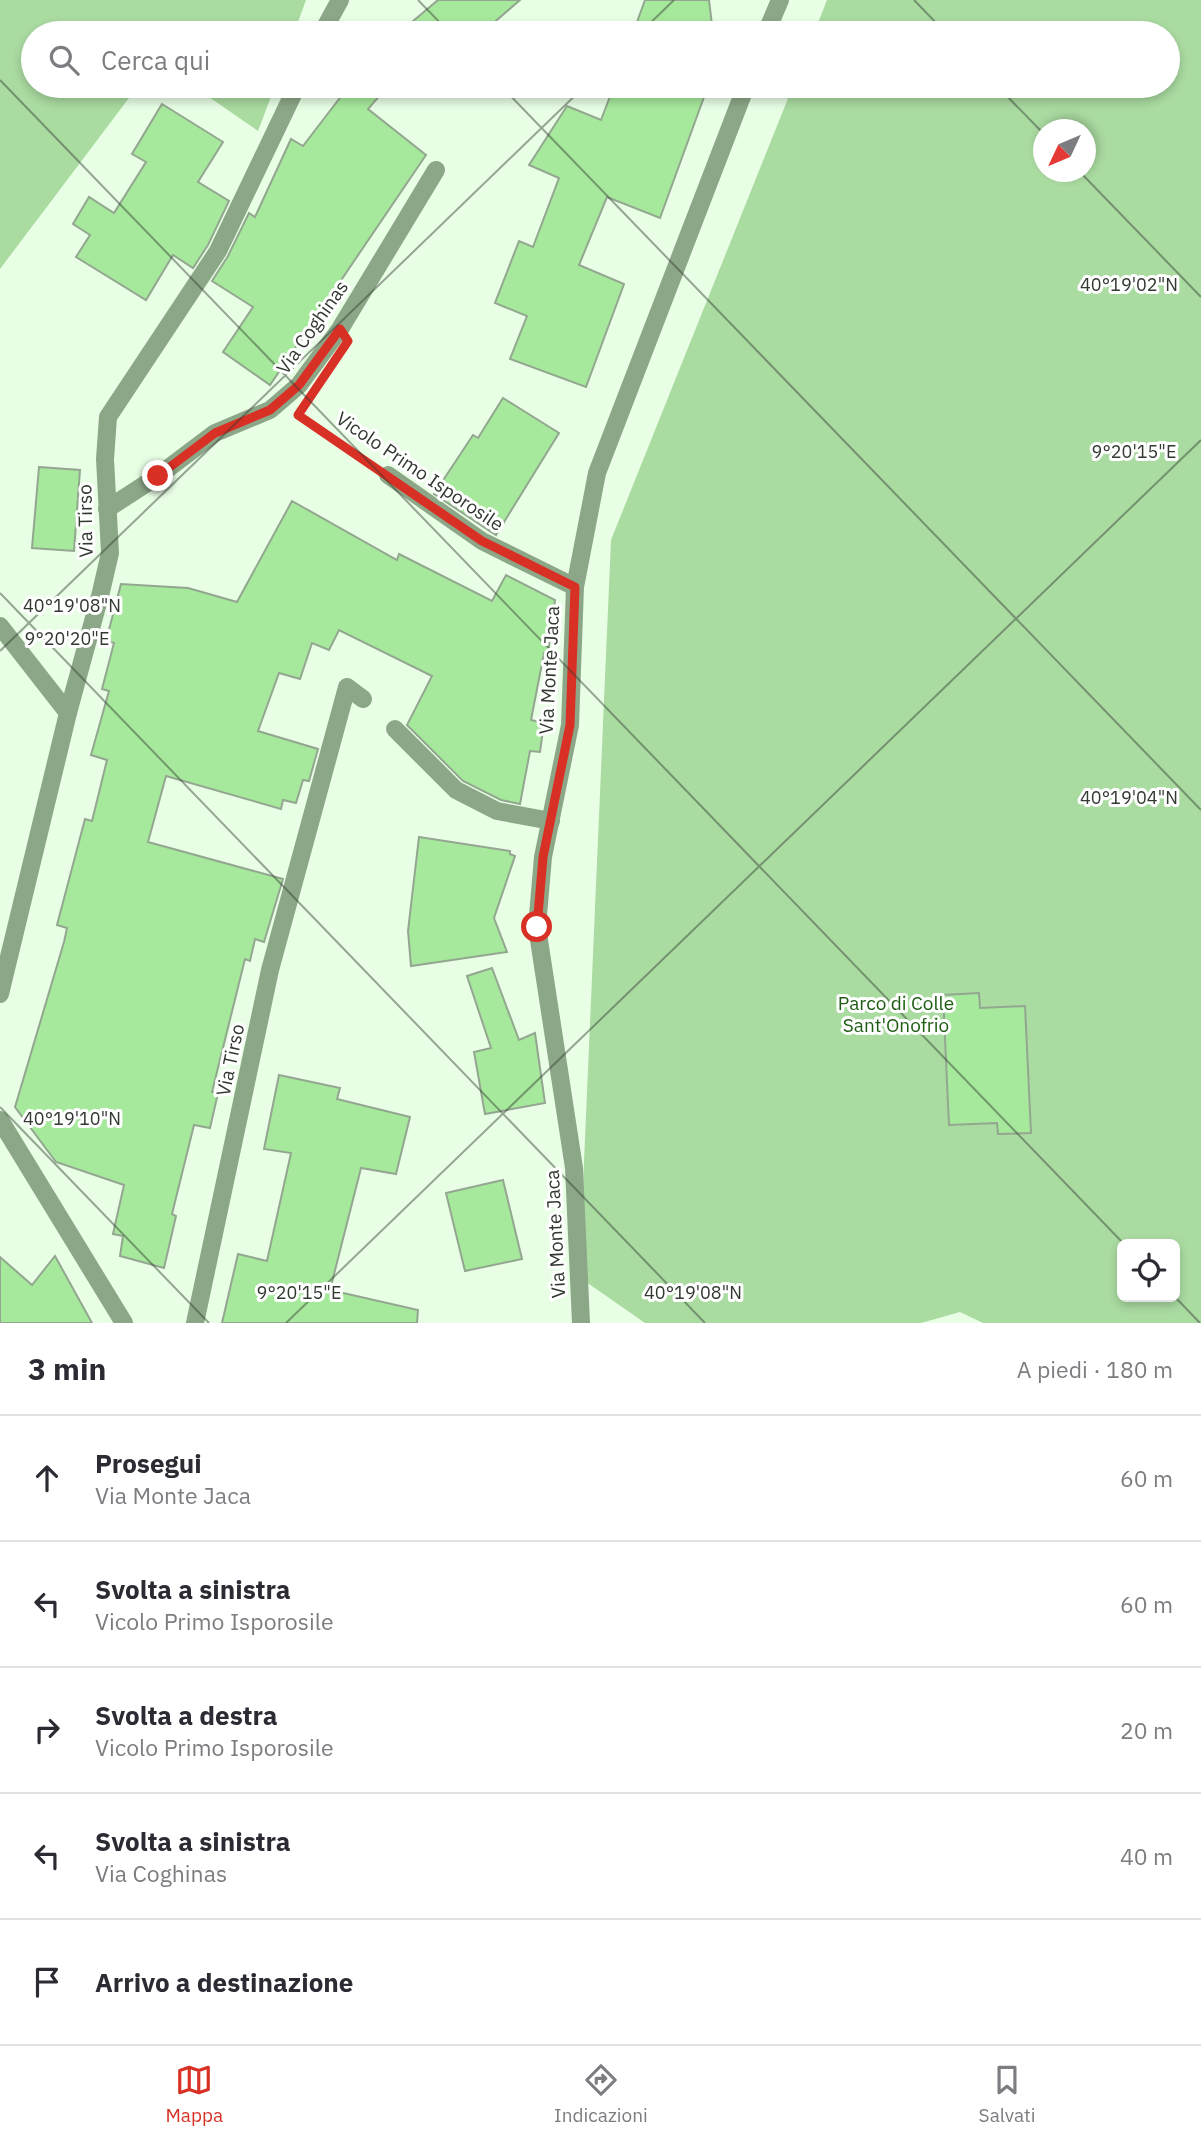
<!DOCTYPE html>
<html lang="it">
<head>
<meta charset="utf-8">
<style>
	:root { --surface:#fff; --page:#f7f7f7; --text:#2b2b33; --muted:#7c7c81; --line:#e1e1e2; --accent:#d93025 }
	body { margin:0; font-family:"IBM Plex Sans",sans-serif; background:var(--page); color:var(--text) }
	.controls { position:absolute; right:21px; bottom:21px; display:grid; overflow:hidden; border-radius:10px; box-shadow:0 4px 10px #0003 }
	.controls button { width:63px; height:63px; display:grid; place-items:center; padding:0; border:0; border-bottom:2px solid var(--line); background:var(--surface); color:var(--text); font:35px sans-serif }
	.compass { position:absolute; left:1033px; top:119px; width:63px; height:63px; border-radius:50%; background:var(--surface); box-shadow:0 4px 10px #0003; rotate:226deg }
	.stop { position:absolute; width:21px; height:21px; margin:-16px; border:5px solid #d93025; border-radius:50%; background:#fff }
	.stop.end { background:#d93025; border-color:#fff; box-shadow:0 2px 7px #0008 }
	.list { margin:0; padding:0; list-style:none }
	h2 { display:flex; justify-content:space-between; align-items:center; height:91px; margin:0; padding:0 28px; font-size:30px }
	h2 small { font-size:23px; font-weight:400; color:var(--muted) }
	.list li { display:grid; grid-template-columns:46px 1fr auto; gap:21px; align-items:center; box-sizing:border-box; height:126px; padding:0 28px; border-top:2px solid var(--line) }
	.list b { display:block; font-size:26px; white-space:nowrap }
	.list p { margin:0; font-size:23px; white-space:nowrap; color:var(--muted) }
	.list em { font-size:23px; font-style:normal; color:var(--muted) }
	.icon { flex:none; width:38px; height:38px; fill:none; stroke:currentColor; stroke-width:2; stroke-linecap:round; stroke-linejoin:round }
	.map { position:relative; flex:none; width:1201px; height:1323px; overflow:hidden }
	.search { position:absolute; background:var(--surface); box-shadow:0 4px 10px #0003; left:21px; right:21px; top:21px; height:77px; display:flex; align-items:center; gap:18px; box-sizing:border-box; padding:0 24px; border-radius:38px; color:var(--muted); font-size:26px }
	.sheet { height:721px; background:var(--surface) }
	nav { display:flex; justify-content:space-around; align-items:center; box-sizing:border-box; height:98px; border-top:2px solid var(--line); background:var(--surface); font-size:19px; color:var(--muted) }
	nav a { display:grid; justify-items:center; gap:4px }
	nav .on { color:var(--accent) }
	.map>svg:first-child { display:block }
</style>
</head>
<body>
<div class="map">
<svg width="1201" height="1323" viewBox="0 0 1201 1323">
	<rect width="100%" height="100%" fill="#e8fee5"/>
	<g fill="#aadba1" fill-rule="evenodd">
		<polygon points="0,0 306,0 294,33 33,33 33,86 138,86 0,269"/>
		<path d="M827,0H1201V1323H983L960,1312L921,1323H645L579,1277L611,540L793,86H1168V33H814ZM1044,130H1086V172H1044ZM1122,1244H1175V1297H1122Z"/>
		<polygon points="193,86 275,86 258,131"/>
	</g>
	<g fill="#a7e99c" stroke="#93a790" stroke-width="2">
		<polygon points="438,0 520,0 482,33 399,33"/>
		<polygon points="645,0 709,0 713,33 633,33"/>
		<polygon points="349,86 388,86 368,109 426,155 270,385 223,352 253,307 212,281 228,256 249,213 255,217 291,139 303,146"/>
		<polygon points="614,86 708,86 660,218 607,197 579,265 624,284 586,387 510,359 527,316 495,303 519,241 533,247 559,178 529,165 567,106 601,120"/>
		<polygon points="162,104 223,142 198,182 229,201 208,245 193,268 173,255 146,300 76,257 90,235 73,224 89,197 114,213 146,162 132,154"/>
		<polygon points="503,398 559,433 496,535 434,494 473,435 478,438"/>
		<polygon points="39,467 80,470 74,551 32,548"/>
		<polygon points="292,501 397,560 399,554 492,601 506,575 555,600 548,654 544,653 531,720 544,723 540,752 530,751 520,804 501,800 463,781 407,725 432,676 339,630 329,650 312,643 300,679 279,673 258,731 318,749 309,781 303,780 296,803 283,800 281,809 166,776 148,842 283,879 264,942 255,939 250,961 245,959 212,1092 218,1093 210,1128 194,1125 172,1214 176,1216 164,1268 120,1256 123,1236 113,1234 124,1185 56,1162 15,1107 64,942 67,928 57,925 85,819 92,821 107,760 91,755 109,691 102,689 114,643 106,641 121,584 188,588 237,602"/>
		<polygon points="419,837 510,851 510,854 515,856 494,918 507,952 411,966 408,931"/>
		<polygon points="492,968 519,1040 535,1033 545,1103 485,1114 474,1052 491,1048 467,976"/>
		<polygon points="979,993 980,1008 1025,1006 1031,1133 998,1134 997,1123 949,1125 943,995"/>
		<polygon points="279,1075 340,1088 337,1099 410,1117 396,1174 361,1168 330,1290 418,1310 417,1323 222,1323 238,1254 267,1261 291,1153 264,1149"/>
		<polygon points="503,1180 522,1259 465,1271 446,1193"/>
		<polygon points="55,1256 92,1323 0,1323 0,1257 32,1285"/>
	</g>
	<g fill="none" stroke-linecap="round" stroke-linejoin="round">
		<polyline stroke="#b0c1ad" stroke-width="4.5" stroke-dasharray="5 5" stroke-linecap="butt" points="304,419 367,461"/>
		<g stroke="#8ca787" stroke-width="18">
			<polyline points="322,33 340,0"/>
			<polyline points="766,33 780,0"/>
			<polyline points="388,475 482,541 575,587"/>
			<polyline points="107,509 158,476 215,433 270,410 299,385 340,329 436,170"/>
			<polyline points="0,626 68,713"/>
			<polyline points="395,729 456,790 497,811 551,821"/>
			<polyline points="0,994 68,713 101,592 110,553 105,459 108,417 218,251 297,86"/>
			<polyline points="0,1120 124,1323"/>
			<polyline points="195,1323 270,970 347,687 363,699"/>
			<polyline points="581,1323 574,1168 537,927 543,857 570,725 575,587 597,473 746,86"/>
		</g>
	</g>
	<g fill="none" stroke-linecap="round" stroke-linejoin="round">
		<polyline stroke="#d93025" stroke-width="9" points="158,476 215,433 270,410 299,385 340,329 348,341 298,415 482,541 575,587 570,725 543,857 537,927"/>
	</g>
	<path fill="none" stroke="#313930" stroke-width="2" stroke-opacity="0.45" d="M418,0L450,33M914,0L946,33M640,33L674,0M0,80L1124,1244M501,86L1201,810M997,86L1044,134M1080,172L1201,297M0,593L705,1323M0,651L585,86M0,1107L209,1323M1175,1297L1200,1323M286,1323L1201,440"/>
	<g text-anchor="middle" stroke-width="6" stroke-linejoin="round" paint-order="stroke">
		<g font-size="19" fill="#313930" stroke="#fff">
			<text transform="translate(312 327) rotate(-55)" y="7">Via Coghinas</text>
			<text transform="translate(420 471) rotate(34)" y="7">Vicolo Primo Isporosile</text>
			<text transform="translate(85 521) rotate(-91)" y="7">Via Tirso</text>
			<text transform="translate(549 670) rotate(-87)" y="7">Via Monte Jaca</text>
			<text transform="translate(230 1060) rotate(-78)" y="7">Via Tirso</text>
			<text transform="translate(555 1234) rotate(-93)" y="7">Via Monte Jaca</text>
		</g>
		<g font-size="19" fill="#1e5c13" stroke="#fff">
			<text x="896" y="1010">Parco di Colle<tspan x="896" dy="22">Sant'Onofrio</tspan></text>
		</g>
	</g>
	<g font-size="18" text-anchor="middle" fill="#313930" stroke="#fff" stroke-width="6" stroke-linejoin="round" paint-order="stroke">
		<text x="1129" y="291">40°19'02"N</text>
		<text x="1134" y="458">9°20'15"E</text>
		<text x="72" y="612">40°19'08"N</text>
		<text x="67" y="645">9°20'20"E</text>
		<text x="1129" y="804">40°19'04"N</text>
		<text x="72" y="1125">40°19'10"N</text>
		<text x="693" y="1299">40°19'08"N</text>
		<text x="299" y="1299">9°20'15"E</text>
	</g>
</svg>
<div class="controls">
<button><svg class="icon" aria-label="locate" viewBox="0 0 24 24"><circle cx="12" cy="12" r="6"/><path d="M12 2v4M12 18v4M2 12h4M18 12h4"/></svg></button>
</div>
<svg class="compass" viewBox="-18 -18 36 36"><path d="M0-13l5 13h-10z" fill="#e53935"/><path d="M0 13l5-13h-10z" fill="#7c7c81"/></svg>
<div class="stop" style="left:537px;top:927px"></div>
<div class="stop end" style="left:158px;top:476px"></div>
<div class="search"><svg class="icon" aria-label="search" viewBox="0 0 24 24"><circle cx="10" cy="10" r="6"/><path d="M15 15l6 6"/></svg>Cerca qui</div>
</div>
<section class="sheet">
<h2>3 min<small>A piedi · 180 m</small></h2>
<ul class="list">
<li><svg class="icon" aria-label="ahead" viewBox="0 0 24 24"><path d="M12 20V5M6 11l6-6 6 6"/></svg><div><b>Prosegui</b><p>Via Monte Jaca</p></div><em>60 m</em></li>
<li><svg class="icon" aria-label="left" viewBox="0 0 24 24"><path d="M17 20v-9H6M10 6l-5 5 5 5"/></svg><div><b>Svolta a sinistra</b><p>Vicolo Primo Isporosile</p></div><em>60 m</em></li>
<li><svg class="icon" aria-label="right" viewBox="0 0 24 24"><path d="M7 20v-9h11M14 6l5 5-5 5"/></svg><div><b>Svolta a destra</b><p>Vicolo Primo Isporosile</p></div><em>20 m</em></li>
<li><svg class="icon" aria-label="left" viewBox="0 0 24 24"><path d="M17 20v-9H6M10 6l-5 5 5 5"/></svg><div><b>Svolta a sinistra</b><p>Via Coghinas</p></div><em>40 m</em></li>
<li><svg class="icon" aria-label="arrive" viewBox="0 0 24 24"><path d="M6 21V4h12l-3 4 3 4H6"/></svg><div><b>Arrivo a destinazione</b></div></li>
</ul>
</section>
<nav>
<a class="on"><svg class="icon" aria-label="map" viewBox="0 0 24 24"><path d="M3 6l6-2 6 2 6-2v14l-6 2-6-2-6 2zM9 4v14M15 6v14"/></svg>Mappa</a>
<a><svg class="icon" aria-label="directions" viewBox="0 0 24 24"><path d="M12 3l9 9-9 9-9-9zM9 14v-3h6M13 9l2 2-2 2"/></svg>Indicazioni</a>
<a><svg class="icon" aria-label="saved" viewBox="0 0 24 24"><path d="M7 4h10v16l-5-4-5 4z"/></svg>Salvati</a>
</nav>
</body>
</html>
